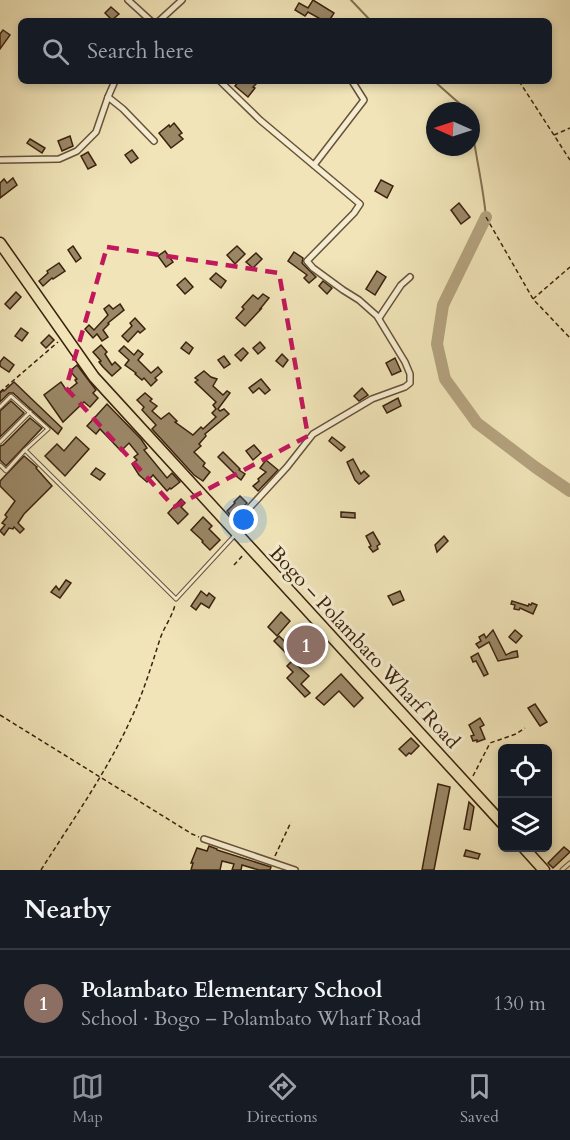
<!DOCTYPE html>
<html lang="en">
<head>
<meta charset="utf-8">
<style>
	:root { --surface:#171b24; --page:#20242c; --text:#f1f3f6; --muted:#9ea1a6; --line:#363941; --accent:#8c9099 }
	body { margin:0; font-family:Cardo,serif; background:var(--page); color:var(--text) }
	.controls { position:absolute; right:18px; bottom:18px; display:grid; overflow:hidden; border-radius:9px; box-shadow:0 3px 9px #0003 }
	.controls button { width:54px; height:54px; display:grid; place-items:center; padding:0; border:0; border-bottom:2px solid var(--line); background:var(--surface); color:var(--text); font:30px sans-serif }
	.compass { position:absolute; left:426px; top:102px; width:54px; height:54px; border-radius:50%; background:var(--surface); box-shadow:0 3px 9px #0003; rotate:273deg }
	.you { position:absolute; left:244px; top:520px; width:21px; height:21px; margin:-15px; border:4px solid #fff; border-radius:50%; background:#1a73e8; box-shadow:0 0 0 9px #1a73e833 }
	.badge { display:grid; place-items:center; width:39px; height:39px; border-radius:50%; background:var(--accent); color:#fff; font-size:20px; font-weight:700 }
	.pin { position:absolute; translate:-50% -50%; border:3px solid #fff; box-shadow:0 2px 6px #0006 }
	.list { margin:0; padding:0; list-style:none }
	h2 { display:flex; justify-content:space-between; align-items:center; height:78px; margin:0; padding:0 24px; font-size:26px }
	h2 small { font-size:20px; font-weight:400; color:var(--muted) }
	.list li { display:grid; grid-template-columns:39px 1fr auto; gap:18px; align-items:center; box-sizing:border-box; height:108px; padding:0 24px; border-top:2px solid var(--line) }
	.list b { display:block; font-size:22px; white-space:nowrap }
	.list p { margin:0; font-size:20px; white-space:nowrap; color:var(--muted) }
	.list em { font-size:20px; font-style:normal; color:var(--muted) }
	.icon { flex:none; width:33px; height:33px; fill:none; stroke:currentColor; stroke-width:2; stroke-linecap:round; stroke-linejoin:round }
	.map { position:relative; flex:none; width:570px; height:870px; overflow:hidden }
	.search { position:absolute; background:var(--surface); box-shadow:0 3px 9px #0003; left:18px; right:18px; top:18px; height:66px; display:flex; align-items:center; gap:15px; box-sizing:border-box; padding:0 21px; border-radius:9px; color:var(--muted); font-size:22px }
	.sheet { height:186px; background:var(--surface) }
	nav { display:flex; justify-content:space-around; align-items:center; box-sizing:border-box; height:84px; border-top:2px solid var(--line); background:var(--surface); font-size:16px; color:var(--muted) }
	nav a { display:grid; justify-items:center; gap:3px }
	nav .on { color:var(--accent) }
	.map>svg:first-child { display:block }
</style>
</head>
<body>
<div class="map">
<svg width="570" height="870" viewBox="0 0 570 870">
	<rect width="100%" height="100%" fill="#f0e4b8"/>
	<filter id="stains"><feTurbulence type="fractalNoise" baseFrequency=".00333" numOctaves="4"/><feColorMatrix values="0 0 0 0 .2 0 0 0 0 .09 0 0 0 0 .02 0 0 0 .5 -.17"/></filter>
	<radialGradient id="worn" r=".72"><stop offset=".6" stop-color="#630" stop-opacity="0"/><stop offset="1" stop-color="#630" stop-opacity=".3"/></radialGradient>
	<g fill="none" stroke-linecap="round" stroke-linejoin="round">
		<g stroke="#836f51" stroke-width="2">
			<polyline points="351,0 371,21"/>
			<polyline points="434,81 468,111"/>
			<path d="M471,121C475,153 483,185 486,217"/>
		</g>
		<polyline stroke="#b3a27e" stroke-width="12" points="486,217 443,305 437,344 445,379 477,423 535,467 570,491"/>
	</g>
	<g fill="#9a8766" stroke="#3c220e" stroke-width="1.5">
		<polygon points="313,0 334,13 329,21 324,21 308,12 305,16 295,10 299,3 308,8"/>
		<polygon points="111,7 119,14 112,20 105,13"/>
		<polygon points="3,30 10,35 0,49 0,34"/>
		<polygon points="239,81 259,81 253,87 255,88 248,97 235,86"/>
		<polygon points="174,123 182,133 179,135 183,139 171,148 159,133 169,125 170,127"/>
		<polygon points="70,136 73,146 62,151 58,141"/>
		<polygon points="30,139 45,148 42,153 27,143"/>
		<polygon points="132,150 138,158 131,163 125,155"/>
		<polygon points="88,152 96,165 88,169 81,156"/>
		<polygon points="13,178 17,185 0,198 0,183 4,179 7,183"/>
		<polygon points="381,180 393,186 387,198 375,191"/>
		<polygon points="459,203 470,217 461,224 451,210"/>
		<polygon points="73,246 81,258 76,262 68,250"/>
		<polygon points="237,246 245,254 235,264 227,255"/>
		<polygon points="165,251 173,262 166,267 158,256"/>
		<polygon points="294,252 303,258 302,263 316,277 309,283 304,278 307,275 288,261"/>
		<polygon points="256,253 262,259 253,268 246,262"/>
		<polygon points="59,263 65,271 53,279 52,278 43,286 39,281 48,273 47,271"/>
		<polygon points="377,271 386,277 375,295 366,289"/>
		<polygon points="216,273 226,281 221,288 210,279"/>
		<polygon points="185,278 193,287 185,294 177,285"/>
		<polygon points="323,281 332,288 327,294 319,286"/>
		<polygon points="16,292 21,297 10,309 5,304"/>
		<polygon points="263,294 269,298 260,309 261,309 245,326 236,318 244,309 242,307 253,295 258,299"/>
		<polygon points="120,304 124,310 108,323 109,324 103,330 108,337 102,341 97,334 93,338 85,329 89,325 94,330 108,315 104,309 109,305 113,309"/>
		<polygon points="135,318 145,329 140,333 138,331 128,342 122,336 132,326 130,323"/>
		<polygon points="21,328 28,333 22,341 15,336"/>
		<polygon points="49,335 54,340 46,348 41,343"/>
		<polygon points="186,342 193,348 189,354 181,348"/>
		<polygon points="260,342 265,348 258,354 253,348"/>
		<polygon points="101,345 107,352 105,354 112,365 115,362 121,368 112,376 103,367 99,362 101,361 93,352"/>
		<polygon points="124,346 134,355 138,350 143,354 138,360 151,373 158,367 162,372 155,378 157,380 151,386 144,378 142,380 135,374 136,373 125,365 129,360 119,351"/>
		<polygon points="243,348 248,353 241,361 235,355"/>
		<polygon points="282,354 288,360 283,367 276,361"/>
		<polygon points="224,356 230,364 224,368 218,360"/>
		<polygon points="4,357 14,365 9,372 0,366 0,362"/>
		<polygon points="395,358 401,371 392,375 386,363"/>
		<polygon points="77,365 96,390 93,393 98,398 90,407 84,402 63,422 44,395 61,382 67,391 77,383 75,380 77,379 70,371"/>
		<polygon points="204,371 211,377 217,379 213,386 223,395 227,391 230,393 218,409 220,411 224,409 229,414 205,434 206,436 199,444 201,446 194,452 205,463 203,466 210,472 203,481 194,475 152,429 156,425 142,410 144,407 137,400 145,393 152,399 150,401 157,406 152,411 161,419 169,413 177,421 175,422 193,435 201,427 203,429 216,417 212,413 216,409 213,405 216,402 195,382 198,380 195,378"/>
		<polygon points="261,379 270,390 265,394 259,388 253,393 249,388"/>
		<polygon points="14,382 62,428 58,434 13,393 9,393 0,402 0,393 3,390 4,391"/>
		<polygon points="362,388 368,395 359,401 354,396"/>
		<polygon points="398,398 401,406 387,413 383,406"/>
		<polygon points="11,401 24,413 0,437 0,411"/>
		<polygon points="107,404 141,439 147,448 144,450 167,478 172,473 180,482 171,489 170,488 167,491 153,475 147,482 139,475 132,464 137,460 134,457 138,454 129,443 121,451 100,429 96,434 87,426"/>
		<polygon points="30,418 42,428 6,466 0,460 0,446 3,445"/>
		<polygon points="76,437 89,449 65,476 45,456 57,444 64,451"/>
		<polygon points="332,437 345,447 341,451 329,441"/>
		<polygon points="254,445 261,453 253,460 246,451"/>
		<polygon points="223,452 240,469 239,470 245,474 241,480 236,476 236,475 218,457"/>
		<polygon points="24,456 37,467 36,468 52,486 24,514 18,523 24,529 20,533 14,527 13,529 9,528 4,535 0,531 5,525 2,523 7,517 5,515 15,501 0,486 0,481"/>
		<polygon points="353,459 361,474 364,471 369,476 359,484 355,480 347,462"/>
		<polygon points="266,460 278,470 258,491 253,486 259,481 258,479 266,472 260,468"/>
		<polygon points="96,468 105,474 100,480 91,474"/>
		<polygon points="240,496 247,503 233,518 227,511 235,503 234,502"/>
		<polygon points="181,499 185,503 181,507 188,514 178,524 168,513"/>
		<polygon points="341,512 355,513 355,518 341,517"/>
		<polygon points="203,517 212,526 209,529 220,540 210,550 202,542 203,541 191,530"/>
		<polygon points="373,532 380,544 377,546 378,549 373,552 369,547 371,546 366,536"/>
		<polygon points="444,536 448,541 437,552 435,545"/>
		<polygon points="66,580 71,583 60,598 51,592 56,586 59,590"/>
		<polygon points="201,591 207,596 209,593 215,598 209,608 201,603 196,610 191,606"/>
		<polygon points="400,591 404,600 393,605 388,596"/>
		<polygon points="512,601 528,606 529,604 531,605 532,603 537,605 533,614 520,608 519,610 514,609 515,605 511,604"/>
		<polygon points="281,612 290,621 277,636 268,627"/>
		<polygon points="339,615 355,635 349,639 334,618"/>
		<polygon points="493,630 506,655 512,652 517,651 518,657 498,661 489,642 479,648 476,644 481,641 479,637 484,634 486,638"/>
		<polygon points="515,630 522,636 516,643 509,637"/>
		<polygon points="279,636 304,660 298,666 309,676 301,684 310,693 305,697 287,678 293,672 287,666 293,660 274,641"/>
		<polygon points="478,653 488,674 484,676 476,661 473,662 471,657"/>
		<polygon points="341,674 363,698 354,707 339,691 324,705 316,698"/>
		<polygon points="535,704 547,722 540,726 528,708"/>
		<polygon points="480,718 484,725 480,727 485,739 477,742 477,740 473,741 471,736 474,735 469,725"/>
		<polygon points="411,738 419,746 411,754 409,753 406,756 399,749"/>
		<polygon points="438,784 450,787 434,870 422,870"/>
		<polygon points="469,802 474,807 470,830 464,829"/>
		<polygon points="209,846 217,849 217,850 271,867 270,870 259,870 242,865 241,870 232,870 234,864 222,861 220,870 191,870 193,863 191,863 197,848 207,851"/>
		<polygon points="564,847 570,852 553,868 548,863"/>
		<polygon points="466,850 480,854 478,859 464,856"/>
	</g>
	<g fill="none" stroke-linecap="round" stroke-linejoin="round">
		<g stroke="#695238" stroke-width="5">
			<g id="lane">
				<polyline points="0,407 11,396 48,429 25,450 6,471 0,465"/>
				<polyline points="0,442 30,412"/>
				<polyline points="25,450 176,599 235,535"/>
				<polyline points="562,870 570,863"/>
			</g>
		</g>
		<g stroke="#695238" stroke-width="8">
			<g id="street">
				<polyline points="128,0 151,21"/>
				<polyline points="159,21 182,0"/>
				<polyline points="220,81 260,120 360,204 354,213 307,261 313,268 343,290 359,300 377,316 405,362 410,374 410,383 405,387 372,399 313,434 287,467 231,528"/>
				<polyline points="108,97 115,81"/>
				<polyline points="0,160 59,159 77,151 96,132 108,97 123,109 154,141"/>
				<polyline points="314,165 364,100 352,81"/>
				<polyline points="379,318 401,285 410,277"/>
				<polyline points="204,839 295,870"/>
			</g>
		</g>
		<g stroke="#3c220e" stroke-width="13">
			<g id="highway">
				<polyline points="0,243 94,377 502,823"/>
				<polyline points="524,848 544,870"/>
			</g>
		</g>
		<g stroke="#3c220e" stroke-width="1.5" stroke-dasharray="4.5 3" stroke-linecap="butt">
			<polyline points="519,81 570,160"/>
			<polyline points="554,135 570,128"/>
			<polyline points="486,217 533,299 570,338"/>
			<polyline points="533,299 570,267"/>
			<polyline points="0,392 58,342"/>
			<polyline points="234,565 244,554"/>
			<polyline points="0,715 192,834 199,837"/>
			<polyline points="473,776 490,743 516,734 525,728"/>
			<polyline points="275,856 291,822"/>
			<path d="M41,870C72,821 106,773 130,721C143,694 151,667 160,639C164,627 172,617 175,605"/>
		</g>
		<use href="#lane" stroke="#f5edd1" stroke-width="3"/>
		<use href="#street" stroke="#f5edd1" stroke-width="5"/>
		<use href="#highway" stroke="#f0e4b8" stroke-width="10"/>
	</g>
	<path fill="none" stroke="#c2185b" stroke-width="4.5" stroke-dasharray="12 8" stroke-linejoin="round" d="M107,247L279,273L308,436L174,507L66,388Z"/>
	<g text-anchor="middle" stroke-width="6" stroke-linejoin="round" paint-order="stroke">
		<g font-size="20" fill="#3c220e" stroke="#f5edd1">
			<text transform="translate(365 647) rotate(47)" y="7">Bogo – Polambato Wharf Road</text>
		</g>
	</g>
	<rect width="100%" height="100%" filter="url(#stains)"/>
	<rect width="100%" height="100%" fill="url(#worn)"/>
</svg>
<div class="controls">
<button><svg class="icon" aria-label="locate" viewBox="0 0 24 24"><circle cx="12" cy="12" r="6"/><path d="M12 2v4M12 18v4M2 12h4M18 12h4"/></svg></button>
<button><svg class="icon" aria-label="layers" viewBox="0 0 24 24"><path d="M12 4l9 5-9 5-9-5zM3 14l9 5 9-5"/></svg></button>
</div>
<svg class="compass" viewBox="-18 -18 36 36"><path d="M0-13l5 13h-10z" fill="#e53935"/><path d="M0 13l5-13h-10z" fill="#9ea1a6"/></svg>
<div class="you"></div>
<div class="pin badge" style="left:306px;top:645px;background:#8d6e63">1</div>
<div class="search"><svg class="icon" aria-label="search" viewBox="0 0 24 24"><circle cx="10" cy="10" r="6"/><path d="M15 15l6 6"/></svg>Search here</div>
</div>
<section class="sheet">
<h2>Nearby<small></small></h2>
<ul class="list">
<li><span class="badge" style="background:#8d6e63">1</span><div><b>Polambato Elementary School</b><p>School · Bogo – Polambato Wharf Road</p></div><em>130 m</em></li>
</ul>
</section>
<nav>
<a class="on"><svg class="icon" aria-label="map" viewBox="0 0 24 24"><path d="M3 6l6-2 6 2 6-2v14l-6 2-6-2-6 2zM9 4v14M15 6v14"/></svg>Map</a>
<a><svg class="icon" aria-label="directions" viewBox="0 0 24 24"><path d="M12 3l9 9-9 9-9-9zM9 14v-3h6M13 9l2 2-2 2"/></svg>Directions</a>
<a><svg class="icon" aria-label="saved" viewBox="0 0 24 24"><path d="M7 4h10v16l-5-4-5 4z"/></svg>Saved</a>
</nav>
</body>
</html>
